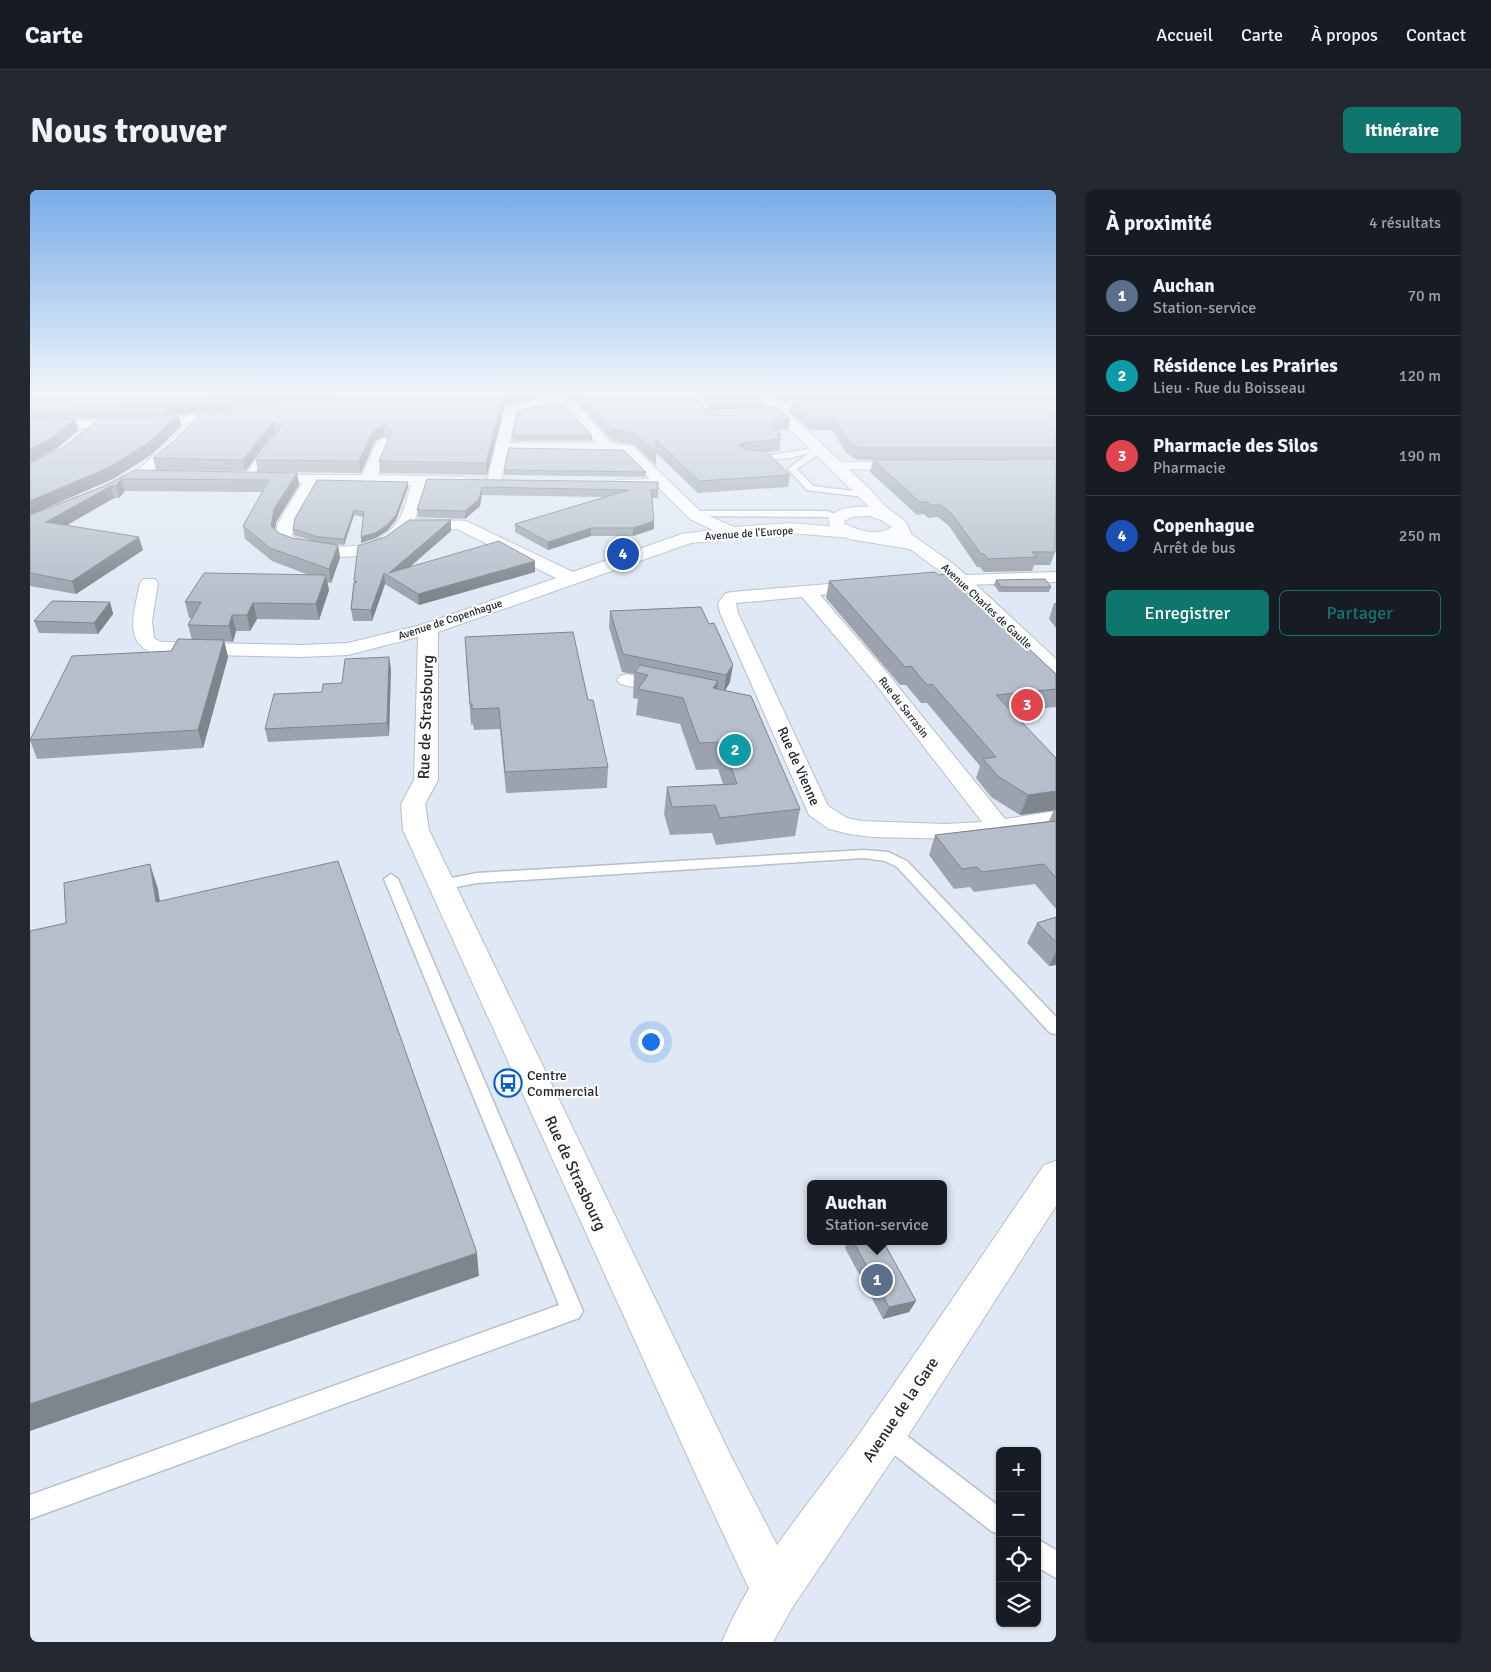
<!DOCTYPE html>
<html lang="fr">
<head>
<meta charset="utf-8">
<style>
	:root { --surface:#171b24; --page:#242831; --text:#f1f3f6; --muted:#9ea1a6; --line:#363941; --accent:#0f766e }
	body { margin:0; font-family:Signika,sans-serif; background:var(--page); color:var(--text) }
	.controls { position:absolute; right:15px; bottom:15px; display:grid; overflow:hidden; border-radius:8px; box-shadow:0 1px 4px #0004 }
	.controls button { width:45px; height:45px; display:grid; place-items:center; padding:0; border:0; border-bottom:1px solid var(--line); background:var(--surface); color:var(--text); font:25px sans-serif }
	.you { position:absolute; left:620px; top:851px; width:18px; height:18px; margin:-12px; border:4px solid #fff; border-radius:50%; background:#1a73e8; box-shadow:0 0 0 8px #1a73e833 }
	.badge { display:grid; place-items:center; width:32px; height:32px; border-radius:50%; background:var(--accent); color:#fff; font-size:16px; font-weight:700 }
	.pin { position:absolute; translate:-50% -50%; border:2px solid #fff; box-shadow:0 1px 5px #0006 }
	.popup { position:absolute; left:777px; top:990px; width:140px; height:65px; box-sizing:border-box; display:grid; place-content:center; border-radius:8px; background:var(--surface); filter:drop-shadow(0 1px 4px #0005); font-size:16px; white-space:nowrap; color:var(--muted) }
	.popup b { font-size:19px; color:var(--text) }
	.popup::after { content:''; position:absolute; left:50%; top:100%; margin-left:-10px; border:10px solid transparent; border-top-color:var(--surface) }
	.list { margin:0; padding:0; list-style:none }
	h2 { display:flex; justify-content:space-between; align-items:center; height:65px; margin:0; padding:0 20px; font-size:21px }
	h2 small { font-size:16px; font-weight:400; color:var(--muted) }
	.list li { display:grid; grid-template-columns:32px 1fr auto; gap:15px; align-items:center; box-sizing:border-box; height:80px; padding:0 20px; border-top:1px solid var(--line) }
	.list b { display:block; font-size:19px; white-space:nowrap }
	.list p { margin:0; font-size:16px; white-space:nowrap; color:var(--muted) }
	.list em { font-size:16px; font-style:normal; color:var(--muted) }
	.actions { display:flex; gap:10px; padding:15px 20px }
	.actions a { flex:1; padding:11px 0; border:1px solid var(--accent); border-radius:8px; text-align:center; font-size:18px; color:var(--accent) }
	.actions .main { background:var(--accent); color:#fff }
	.icon { flex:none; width:28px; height:28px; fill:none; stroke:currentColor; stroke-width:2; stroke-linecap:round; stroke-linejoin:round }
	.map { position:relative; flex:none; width:1026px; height:1452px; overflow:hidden; border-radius:8px }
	header { display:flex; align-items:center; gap:30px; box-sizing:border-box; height:70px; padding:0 25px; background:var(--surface); border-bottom:1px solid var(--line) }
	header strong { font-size:24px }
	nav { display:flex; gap:28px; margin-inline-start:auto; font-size:18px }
	.intro { display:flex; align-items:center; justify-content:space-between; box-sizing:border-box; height:120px; padding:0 30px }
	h1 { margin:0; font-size:35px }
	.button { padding:12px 22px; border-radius:8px; background:var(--accent); color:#fff; font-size:18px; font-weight:700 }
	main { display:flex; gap:30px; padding:0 30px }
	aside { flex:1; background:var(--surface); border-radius:8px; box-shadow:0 1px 4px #0004 }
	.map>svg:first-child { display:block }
</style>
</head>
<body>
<header>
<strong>Carte</strong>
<nav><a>Accueil</a><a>Carte</a><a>À propos</a><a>Contact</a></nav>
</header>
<div class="intro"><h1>Nous trouver</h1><a class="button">Itinéraire</a></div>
<main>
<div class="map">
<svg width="1026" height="1452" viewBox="0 0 1026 1452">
	<rect width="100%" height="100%" fill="#dfe8f4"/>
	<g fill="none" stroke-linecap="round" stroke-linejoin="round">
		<g stroke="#b6bfcb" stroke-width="3">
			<g id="lane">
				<polygon points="235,256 242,258 220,290 214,290 213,288"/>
				<polygon points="787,258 794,260 767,279 783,296 839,303 843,306 842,308 777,300 758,279 779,263 760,268 723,271 719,269 779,259 783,261"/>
				<polygon points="664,321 797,321 813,327 809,330 797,327 661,326 661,322"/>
				<polygon points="834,660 858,662 877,671 1026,827 1026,844 1020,843 867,677 855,671 834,668 447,693 411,700 404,695 411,690 447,683"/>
				<polygon points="361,684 368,689 553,1121 549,1128 0,1329 0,1305 529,1115 354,689"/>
				<polygon points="856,1232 864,1236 970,1317 970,1344 961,1341 848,1252 844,1244 848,1236"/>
				<polygon points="1007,1349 1026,1360 1026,1388 1007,1377"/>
			</g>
		</g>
		<g stroke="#b6bfcb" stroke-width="2">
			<g id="street">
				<path d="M522,209L544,211L581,253L603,256L672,323L704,337L760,333L821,338L827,340L829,343L827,346L821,348L760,343L661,353L408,442V590L395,614L399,640L701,1266L762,1384L768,1401L762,1418L745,1424L728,1418L671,1296L373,640L371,614L384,590L388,447L318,465L271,467L127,464C91,455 105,420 110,393L113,389H125L128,393L122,431L124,448L131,452L271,455L318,453L391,435L526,388L427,339L380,338C346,376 290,372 247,352L245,348L248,333L272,293L230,292L225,291L223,288L225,285H332L347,252L354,248L361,252L347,285L434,287L441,291L434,295H396L385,329L436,331L543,382L652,344L683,340L660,329L629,298L585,296L582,293L585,290L620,289L594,263L478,261L471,291L464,295L459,294L457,291L475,217ZM522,217L535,218L566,253H480L486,223ZM287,293L381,295C377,307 375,321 368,331C346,365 293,360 262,346L264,333Z"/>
				<polygon points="743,212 797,212 803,216 797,220 738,219 737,216 738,213"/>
				<polygon points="201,221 206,222 208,225 206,228 136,236 0,240 0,232 136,228"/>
				<path d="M151,244L158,248L156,251C140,266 102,307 79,301L76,298L79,295L108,280L146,245Z"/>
				<polygon points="807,272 878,272 885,276 878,280 802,279 800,276"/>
				<polygon points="1026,382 1026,392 903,396 897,395 894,391 897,387 903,386"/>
				<path d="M835,391L841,392L844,396L841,400L790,405L854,479L975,629L1026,621V637L933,649L842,647L819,644L799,639L779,625L690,423L688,413L696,403L702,402ZM772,407L840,487L952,632L915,634L831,631L817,628L798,616L708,423L706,413Z"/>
				<polygon points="597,484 647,496 650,500 647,504 640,506 590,494 587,490 590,486"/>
			</g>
		</g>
		<g stroke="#b6bfcb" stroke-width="2">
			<g id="secondary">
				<path d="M723,203H737L840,299L855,316L876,332L881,344L926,376L1026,469V486L1019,484L914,384L880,359L819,349L801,339L798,329C807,317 825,316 839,317ZM839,326L851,330L862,337C847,347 830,341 815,334L814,331L822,327Z"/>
				<path d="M1026,971V1016L870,1258L762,1418L743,1452H692C721,1381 780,1312 825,1250C889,1159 951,1067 1014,975Z"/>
			</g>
		</g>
		<use href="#lane" fill="#fff" fill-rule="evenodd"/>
		<use href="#street" fill="#fff" fill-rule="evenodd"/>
		<use href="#secondary" fill="#fff" fill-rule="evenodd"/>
	</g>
	<g fill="#9ca3ae">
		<polygon points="0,203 324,203 144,225 148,225 151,236 121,265 83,289 4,323 72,297 105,280 267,283 269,295 246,332 245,340 249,343 262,348 286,352 264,345 263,339 378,297 366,330 357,341 346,348 331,353 333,327 324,325 314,355 295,353 308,355 310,368 301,393 297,392 299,400 289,430 227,429 220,441 206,441 203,452 194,451 198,467 173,558 7,569 0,550 141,461 162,450 158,435 162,428 159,428 155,412 279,385 242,371 215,349 213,336 232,302 95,301 89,308 84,308 37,335 113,360 46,404 0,396 0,231 49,240 26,259 1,272 101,227 0,230"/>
		<polygon points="333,203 660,203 675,219 682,219 667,203 733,203 736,206 735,217 760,229 758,240 747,240 751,244 750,249 751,249 749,261 737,262 760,285 758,297 668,303 626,263 626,275 604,255 582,251 545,210 536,208 509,208 475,215 457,285 350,283 349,271 358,249 355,246 345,251 331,283 228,282 226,270 246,244 245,243 215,281 126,280 123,268"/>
		<polygon points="739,203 1026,203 1026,209 747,210"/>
		<polygon points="1026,210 1026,330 1025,362 1020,375 1004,375 1002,381 954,382 950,377 947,377 919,336 908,327 898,328 894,324 887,325 840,282 843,270 827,270 816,263 802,240 780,240 760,222 762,211"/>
		<rect x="482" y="246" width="80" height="5"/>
		<polygon points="474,280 616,282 615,287 474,285"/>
		<polygon points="397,289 628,300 628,308 622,308 624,339 603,346 561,346 518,360 485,342 485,334 575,307 452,305 450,316 435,329 388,327 387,320"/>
		<polygon points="421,330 421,341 380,376 505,382 389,415 355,394 342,431 323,431 321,419 324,390"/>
		<polygon points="966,390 1021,397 1019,402 969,402 964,395"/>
		<polygon points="799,391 1026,484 1026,517 982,521 1026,620 990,625 961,607 946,588 950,576 897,513 891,513 876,495 870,495 796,408"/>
		<polygon points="80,412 83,424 68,444 9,443 4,431"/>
		<polygon points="1024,413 1026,413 1026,438 1019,429"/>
		<polygon points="671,417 700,492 695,500 770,619 765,646 686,655 682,643 640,645 634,624 637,597 693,594 688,579 666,580 650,534 606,525 608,509 603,508 604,484 592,482 579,437 580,421"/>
		<polygon points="436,466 558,510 578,577 577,598 476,603 470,539 444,540 443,534 441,535"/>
		<polygon points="361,479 359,546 238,552 235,539 312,493"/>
		<polygon points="1024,620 1026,620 1026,719 1005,694 944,702 940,697 924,699 899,665 905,645 1019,631"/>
		<polygon points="1026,727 1026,775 1019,776 997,753 1007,733"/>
		<polygon points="818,1051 853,1051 886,1111 879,1122 853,1129 815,1058"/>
	</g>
	<g fill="#7f858d">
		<polygon points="234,203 324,203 136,226 133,215"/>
		<polygon points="480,203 509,203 509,208 475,215 457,285 456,273 474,204"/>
		<polygon points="148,225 151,236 121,265 83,289 0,325 0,311"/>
		<polygon points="45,229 49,240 26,259 0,273 0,259"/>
		<polygon points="243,232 245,243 215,281 213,270"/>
		<polygon points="354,235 355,246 345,251 331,283 329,271 344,240"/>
		<polygon points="715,252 713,263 709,255"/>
		<polygon points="267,283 269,295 246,332 244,349 241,336 244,319"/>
		<polygon points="91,289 95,301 89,308 86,296"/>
		<polygon points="378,292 378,297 366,330 357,341 346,348 331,353 331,347"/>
		<polygon points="81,296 84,308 20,345 16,332"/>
		<polygon points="452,297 452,305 450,316 435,329 435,321"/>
		<polygon points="324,320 324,325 314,355 314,349"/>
		<polygon points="421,330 421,341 365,390 359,383"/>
		<polygon points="624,331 624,339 603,346 603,338"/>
		<polygon points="561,338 561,346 518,360 518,352"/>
		<polygon points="109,347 113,360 46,404 42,391"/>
		<polygon points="308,355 310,368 301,393 299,379"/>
		<polygon points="505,371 505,382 389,415 388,404"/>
		<polygon points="354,383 355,394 342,431 341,420"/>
		<polygon points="296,385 299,400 289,430 286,414"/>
		<polygon points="80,412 83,424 68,444 64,433"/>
		<polygon points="223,413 227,429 220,441 217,425"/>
		<polygon points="202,425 206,441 203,452 199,436"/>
		<polygon points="194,450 198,467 173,558 168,540"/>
		<polygon points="359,467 361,479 359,546 357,533"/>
		<polygon points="703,475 700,492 694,503 696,485"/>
		<polygon points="688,491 685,517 683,498"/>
		<polygon points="1026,601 1026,620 990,625 998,605"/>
		<polygon points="120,674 128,699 134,737 126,712"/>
		<polygon points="1026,762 1026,775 1019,776"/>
		<polygon points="447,1063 449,1086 0,1241 0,1214"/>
		<polygon points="886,1111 879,1122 853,1129 859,1117"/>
	</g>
	<g fill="#b5beca" stroke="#7f858d">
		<polygon points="0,203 234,203 133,215 0,219"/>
		<polygon points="333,203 480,203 474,204 456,273 349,271 362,241 354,235 344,240 329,271 226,270 251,237 250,234 243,232 213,270 123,268 153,243 170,223"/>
		<polygon points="549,203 660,203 675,219 747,217 760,229 742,229 748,235 742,235 751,244 747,245 751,249 715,252 709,255 717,260 736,261 760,285 669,291 626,250 626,264 605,243 582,240"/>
		<polygon points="679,203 733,203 736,206 684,208"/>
		<polygon points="1026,210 1026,258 829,258 818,251 804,229 781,229 762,211"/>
		<polygon points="522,214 534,215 562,246 482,246 488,220"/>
		<polygon points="148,225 118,253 80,277 0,311 0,273 34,257 69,229"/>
		<polygon points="45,229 22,248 0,259 0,231"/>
		<polygon points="479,258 593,260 616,282 474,280"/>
		<polygon points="1026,269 1025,362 1002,362 1007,367 958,369 954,364 951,364 922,324 911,315 901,315 897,312 890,312 843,270"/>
		<polygon points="105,280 267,283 244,319 241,336 249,343 262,348 308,355 299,379 240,358 213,336 239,290 91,289 86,296 81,296 16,332 109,347 42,391 0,383 0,325 72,297"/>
		<polygon points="397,289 628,292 628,300 621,300 624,331 603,338 561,338 518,352 485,334 599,300 452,297 449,309 435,321 387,320"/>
		<polygon points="287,290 378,292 366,325 357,335 345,343 331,347 334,322 324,320 314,349 288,347 263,339 265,328"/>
		<polygon points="379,330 421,330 359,383 469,351 505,371 388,404 354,383 341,420 321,419 324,393 327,392 324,390 328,356 355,347"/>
		<polygon points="905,382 909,385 919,384 1026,484 1026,499 966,505 1026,568 1026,601 998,605 969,587 953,569 966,567 902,494 897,495 881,476 875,477 799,391"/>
		<polygon points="174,383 296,385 286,414 223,413 217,425 202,425 199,436 158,435 171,412 155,412"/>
		<polygon points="1015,389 1021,397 971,397 966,390"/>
		<polygon points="22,411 80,412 64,433 4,431"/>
		<polygon points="671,417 679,434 684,433 703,475 696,485 593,464 580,421"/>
		<polygon points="543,442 558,510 563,510 578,577 475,582 469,518 442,519 442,514 440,514 435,447"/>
		<polygon points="148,449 194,450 168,540 0,550 42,466 141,461"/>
		<polygon points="359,467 357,533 235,539 244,504 292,502 293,494 312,493 315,469"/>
		<polygon points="610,475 688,491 683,498 721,506 770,619 690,628 685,615 642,617 637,597 707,594 692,552 669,553 653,508 608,499 618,485 605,482"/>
		<polygon points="1026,631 1026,688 1014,674 952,682 947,677 932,679 905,645"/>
		<polygon points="308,671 447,1063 0,1214 0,741 36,733 34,693 120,674 126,712"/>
		<polygon points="1026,727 1026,752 1007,733"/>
		<polygon points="823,1051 853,1051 886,1111 859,1117"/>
	</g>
	<linearGradient id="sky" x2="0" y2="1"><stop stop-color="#77ace7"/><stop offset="0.5" stop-color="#f1f5fa"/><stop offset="1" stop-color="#f1f5fa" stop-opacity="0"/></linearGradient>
	<rect width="1026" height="407" fill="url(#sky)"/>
	<defs>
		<g id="bus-ring" transform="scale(1.4375)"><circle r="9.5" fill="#fff" stroke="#085fc9" stroke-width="1.5"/><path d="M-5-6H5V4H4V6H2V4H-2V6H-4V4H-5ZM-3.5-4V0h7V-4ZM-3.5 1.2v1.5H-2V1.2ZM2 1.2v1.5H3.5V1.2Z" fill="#085fc9"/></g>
	</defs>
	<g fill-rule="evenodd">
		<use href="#bus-ring" x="478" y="893"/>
	</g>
	<g text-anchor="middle" stroke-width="4" stroke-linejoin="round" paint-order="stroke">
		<g font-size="11" fill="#24272c" stroke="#fff">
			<text transform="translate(719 343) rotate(-4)" y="4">Avenue de l'Europe</text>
			<text transform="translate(957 416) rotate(43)" y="4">Avenue Charles de Gaulle</text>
			<text transform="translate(420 429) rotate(-18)" y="4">Avenue de Copenhague</text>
			<text transform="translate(874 517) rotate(52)" y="4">Rue du Sarrasin</text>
		</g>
		<g font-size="14" fill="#24272c" stroke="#fff">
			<text transform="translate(769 576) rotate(66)" y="5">Rue de Vienne</text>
		</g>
		<g font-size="14" fill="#24272c" stroke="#fff" text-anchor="start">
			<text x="497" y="890">Centre<tspan x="497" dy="16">Commercial</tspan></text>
		</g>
		<g font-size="16" fill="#24272c" stroke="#fff">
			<text transform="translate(395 527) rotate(-88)" y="6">Rue de Strasbourg</text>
			<text transform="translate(546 983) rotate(65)" y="6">Rue de Strasbourg</text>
			<text transform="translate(870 1219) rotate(-56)" y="6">Avenue de la Gare</text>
		</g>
	</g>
</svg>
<div class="controls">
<button>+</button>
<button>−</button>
<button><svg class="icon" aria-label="locate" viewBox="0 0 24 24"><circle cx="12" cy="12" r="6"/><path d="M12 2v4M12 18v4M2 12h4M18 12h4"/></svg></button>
<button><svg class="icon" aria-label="layers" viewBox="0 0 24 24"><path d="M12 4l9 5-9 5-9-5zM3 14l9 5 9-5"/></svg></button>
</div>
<div class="you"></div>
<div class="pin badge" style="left:847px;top:1090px;background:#5c6f8a">1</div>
<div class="popup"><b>Auchan</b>Station-service</div>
<div class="pin badge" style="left:705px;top:560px;background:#0f9aa8">2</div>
<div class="pin badge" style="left:997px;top:515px;background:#e0444e">3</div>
<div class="pin badge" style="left:593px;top:364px;background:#1a4fb4">4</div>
</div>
<aside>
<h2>À proximité<small>4 résultats</small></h2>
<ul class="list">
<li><span class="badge" style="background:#5c6f8a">1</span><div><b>Auchan</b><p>Station-service</p></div><em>70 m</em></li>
<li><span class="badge" style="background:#0f9aa8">2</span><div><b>Résidence Les Prairies</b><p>Lieu · Rue du Boisseau</p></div><em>120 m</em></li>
<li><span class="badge" style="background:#e0444e">3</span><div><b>Pharmacie des Silos</b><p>Pharmacie</p></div><em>190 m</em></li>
<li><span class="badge" style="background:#1a4fb4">4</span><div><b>Copenhague</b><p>Arrêt de bus</p></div><em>250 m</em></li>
</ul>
<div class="actions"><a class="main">Enregistrer</a><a>Partager</a></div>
</aside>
</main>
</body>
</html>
